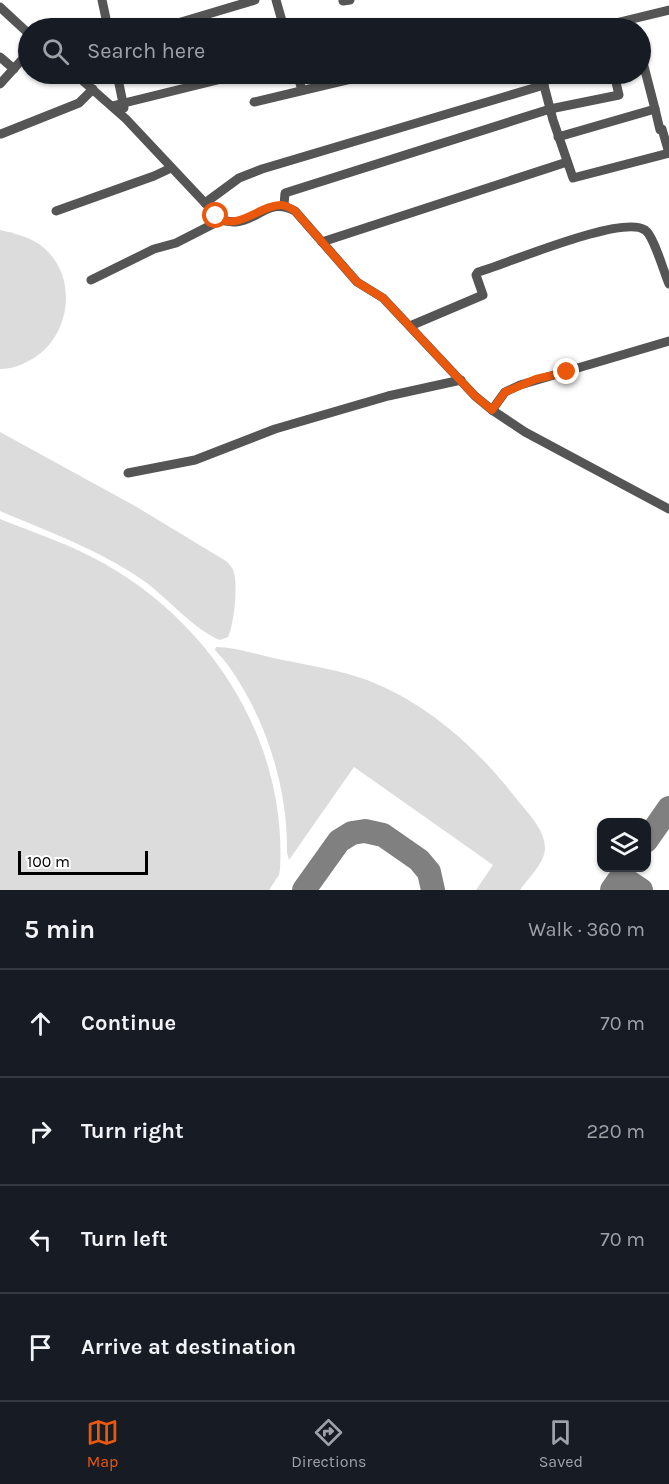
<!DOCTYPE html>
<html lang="en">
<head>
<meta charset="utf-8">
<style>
	:root { --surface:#171b24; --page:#242831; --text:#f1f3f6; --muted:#9ea1a6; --line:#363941; --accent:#ea580c }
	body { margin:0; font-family:Karla,sans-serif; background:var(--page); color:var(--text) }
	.controls { position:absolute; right:18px; bottom:18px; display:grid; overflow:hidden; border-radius:12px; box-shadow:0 2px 4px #0004 }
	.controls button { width:54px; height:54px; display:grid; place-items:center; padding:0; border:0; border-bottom:2px solid var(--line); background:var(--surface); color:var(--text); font:30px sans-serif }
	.scale { position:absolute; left:18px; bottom:15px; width:130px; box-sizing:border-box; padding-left:6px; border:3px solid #000; border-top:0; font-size:16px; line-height:21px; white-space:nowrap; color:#000; -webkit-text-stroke:4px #fff; paint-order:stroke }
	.stop { position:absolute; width:18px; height:18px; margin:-14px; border:4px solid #ea580c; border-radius:50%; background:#fff }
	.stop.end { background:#ea580c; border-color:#fff; box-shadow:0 2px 6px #0008 }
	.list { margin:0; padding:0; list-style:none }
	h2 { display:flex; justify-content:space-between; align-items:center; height:78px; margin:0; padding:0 24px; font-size:26px }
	h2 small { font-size:20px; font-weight:400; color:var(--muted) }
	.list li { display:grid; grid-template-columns:39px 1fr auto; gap:18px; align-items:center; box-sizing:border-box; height:108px; padding:0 24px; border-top:2px solid var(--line) }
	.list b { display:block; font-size:22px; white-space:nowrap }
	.list em { font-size:20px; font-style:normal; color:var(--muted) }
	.icon { flex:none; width:33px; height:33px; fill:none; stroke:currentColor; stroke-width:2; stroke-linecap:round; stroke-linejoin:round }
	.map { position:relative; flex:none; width:669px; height:890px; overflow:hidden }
	.search { position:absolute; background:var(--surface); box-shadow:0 2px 4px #0004; left:18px; right:18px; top:18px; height:66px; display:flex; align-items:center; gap:15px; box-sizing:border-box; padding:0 21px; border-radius:33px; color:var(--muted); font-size:22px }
	.sheet { height:510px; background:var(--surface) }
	nav { display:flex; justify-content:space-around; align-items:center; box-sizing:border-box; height:84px; border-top:2px solid var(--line); background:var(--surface); font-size:16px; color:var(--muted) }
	nav a { display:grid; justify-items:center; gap:3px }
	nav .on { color:var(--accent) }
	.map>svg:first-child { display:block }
</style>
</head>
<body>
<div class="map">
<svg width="669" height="890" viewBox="0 0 669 890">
	<rect width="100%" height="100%" fill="#fff"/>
	<g fill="#dcdcdc">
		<path d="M0,230C14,233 26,236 39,244C77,271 73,329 38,355C27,363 14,369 0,369Z"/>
		<path d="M0,432L135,506L226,561C230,565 233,568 234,573C238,586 234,625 228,637L220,640C194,630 168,598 144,581C100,550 49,532 0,511Z"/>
		<path d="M0,519C35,533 72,545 105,564C214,626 287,743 280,869L279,875L269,890H0Z"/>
		<path d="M216,647C234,647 259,655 278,659C308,665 339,670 367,680C427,703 477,748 515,797C526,811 545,829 545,848C545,863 528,878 520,890H476L493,865L354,767L289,860L287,853C288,789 267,721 230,668C226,662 220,656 215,650Z"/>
	</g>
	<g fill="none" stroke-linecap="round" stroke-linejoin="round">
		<g stroke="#808080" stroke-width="24">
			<polyline points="646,841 669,808"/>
			<polyline points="304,890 339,841 352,833 365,831 383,835 419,860 429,872 433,890"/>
			<polyline points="612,890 619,880 623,878 641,890"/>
		</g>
		<g stroke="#555" stroke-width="9">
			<polyline points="102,0 108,28"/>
			<polyline points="276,0 284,28"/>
			<polyline points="343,1 350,0"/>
			<polyline points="0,7 28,33"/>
			<polyline points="161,28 255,0"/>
			<polyline points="595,28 669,10"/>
			<polyline points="0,57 14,69"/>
			<path d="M75,74L126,119L221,220C226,221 231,222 236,222C259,220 269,197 295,211L357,282L383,298L475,396L492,410L525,432L669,509"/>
			<polyline points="117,74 124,108"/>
			<polyline points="297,74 302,90"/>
			<polyline points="541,74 553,120 573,178 669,153"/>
			<polyline points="0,84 28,53"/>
			<polyline points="254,102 372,74"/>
			<polyline points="112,106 238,75"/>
			<polyline points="655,109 660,130 662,129 669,153"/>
			<polyline points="1,134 79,103 93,89"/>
			<polyline points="558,137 655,109 640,51"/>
			<polyline points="205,203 239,178 262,169 544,85"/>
			<polyline points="284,205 285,193 550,109 619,95 614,74"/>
			<polyline points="56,211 154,176 171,168"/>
			<polyline points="322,242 567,162"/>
			<polyline points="91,280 154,249 176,243 221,220"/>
			<path d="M410,326L483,295L476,275L478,272C507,264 622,214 645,230C654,236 664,273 669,284"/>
			<polyline points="492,410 505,392 520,385 669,341"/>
			<polyline points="128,473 195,460 275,429 388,396 461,380"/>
		</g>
	</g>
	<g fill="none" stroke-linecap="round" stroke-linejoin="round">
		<path stroke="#ea580c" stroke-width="8" d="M216,216C237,233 259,205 281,205C286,205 290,208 295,211L357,282L383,298L475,396L492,410L505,392L536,379L567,372"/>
	</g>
</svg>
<div class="controls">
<button><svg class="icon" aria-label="layers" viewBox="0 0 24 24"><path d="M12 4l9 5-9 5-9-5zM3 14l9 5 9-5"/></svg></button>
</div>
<div class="scale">100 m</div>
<div class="stop" style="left:216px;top:216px"></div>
<div class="stop end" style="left:567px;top:372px"></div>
<div class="search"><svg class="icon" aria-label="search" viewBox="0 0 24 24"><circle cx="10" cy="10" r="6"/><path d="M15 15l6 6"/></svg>Search here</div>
</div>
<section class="sheet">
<h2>5 min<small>Walk · 360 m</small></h2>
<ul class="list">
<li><svg class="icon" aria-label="ahead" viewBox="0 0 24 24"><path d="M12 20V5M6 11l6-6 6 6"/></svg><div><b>Continue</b></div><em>70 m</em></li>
<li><svg class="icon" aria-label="right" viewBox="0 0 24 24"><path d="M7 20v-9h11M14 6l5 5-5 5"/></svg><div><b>Turn right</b></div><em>220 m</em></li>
<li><svg class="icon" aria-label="left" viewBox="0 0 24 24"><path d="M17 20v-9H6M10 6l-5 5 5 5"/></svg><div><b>Turn left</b></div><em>70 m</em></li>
<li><svg class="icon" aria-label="arrive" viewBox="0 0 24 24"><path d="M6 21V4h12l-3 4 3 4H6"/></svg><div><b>Arrive at destination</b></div></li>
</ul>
</section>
<nav>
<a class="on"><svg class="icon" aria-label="map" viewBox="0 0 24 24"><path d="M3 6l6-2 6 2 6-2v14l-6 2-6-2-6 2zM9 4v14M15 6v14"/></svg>Map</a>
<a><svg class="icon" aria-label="directions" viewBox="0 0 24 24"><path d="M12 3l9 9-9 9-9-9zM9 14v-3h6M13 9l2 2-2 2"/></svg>Directions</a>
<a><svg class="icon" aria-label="saved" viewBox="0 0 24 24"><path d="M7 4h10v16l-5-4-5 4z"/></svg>Saved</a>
</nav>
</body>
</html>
